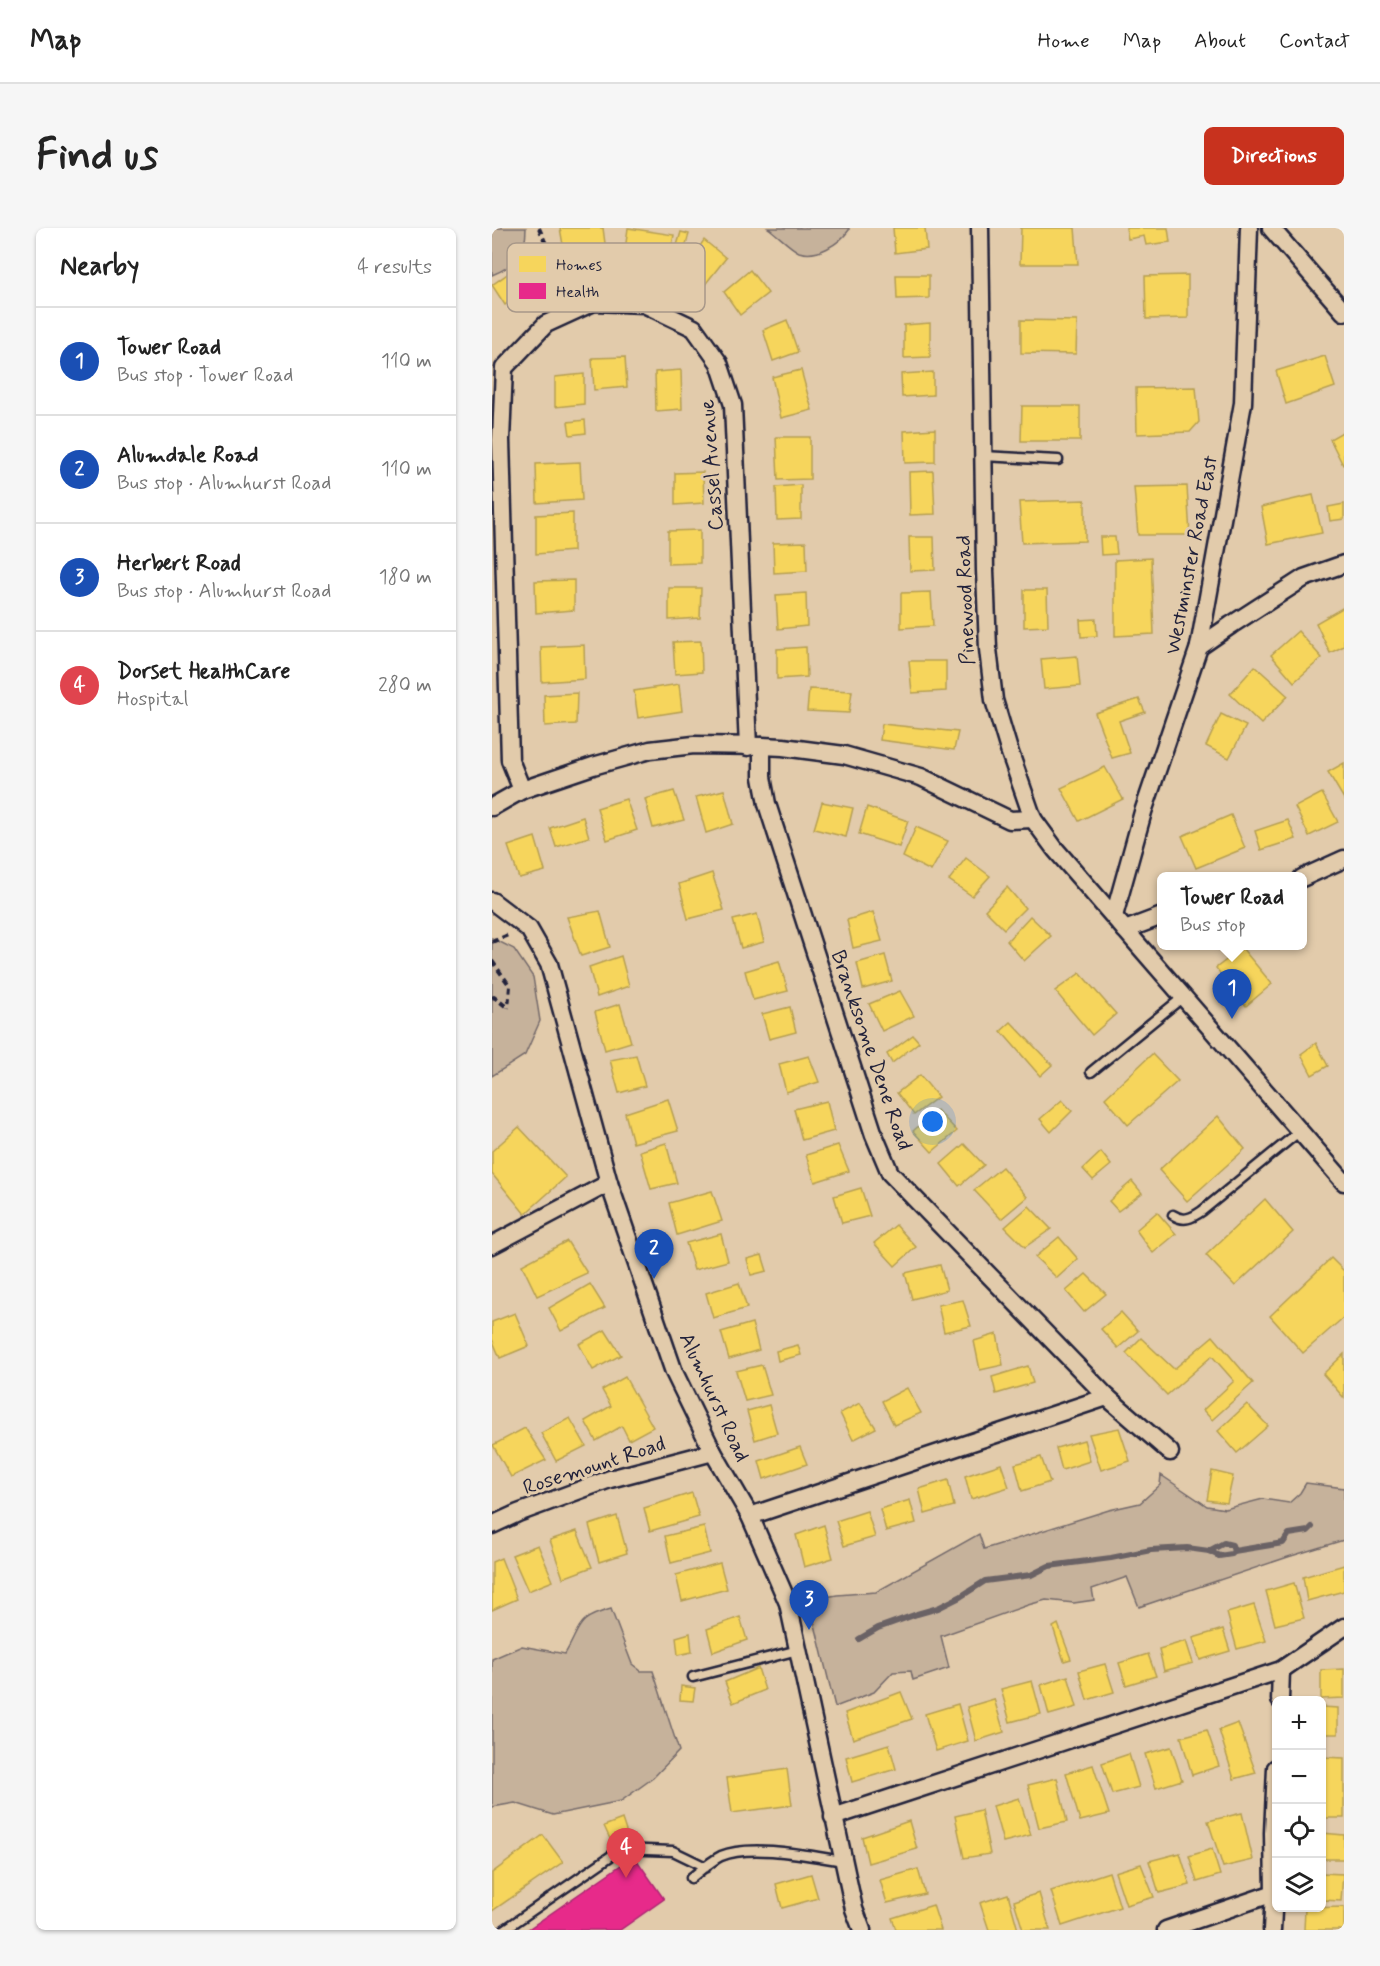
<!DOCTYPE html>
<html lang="en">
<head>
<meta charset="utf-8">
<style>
	:root { --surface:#fff; --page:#f6f6f6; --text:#222; --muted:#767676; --line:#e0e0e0; --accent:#c8321e }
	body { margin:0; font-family:Mynerve,sans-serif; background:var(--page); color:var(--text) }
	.controls { position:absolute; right:18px; bottom:18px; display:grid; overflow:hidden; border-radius:9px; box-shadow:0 2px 4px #0004 }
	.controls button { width:54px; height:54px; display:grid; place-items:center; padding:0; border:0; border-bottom:2px solid var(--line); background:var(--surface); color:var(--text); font:30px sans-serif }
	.you { position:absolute; left:441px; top:894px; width:21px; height:21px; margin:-15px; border:4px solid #fff; border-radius:50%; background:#1a73e8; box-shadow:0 0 0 9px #1a73e833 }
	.badge { display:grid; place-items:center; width:39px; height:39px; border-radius:50%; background:var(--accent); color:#fff; font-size:20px; font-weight:700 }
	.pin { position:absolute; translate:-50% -50px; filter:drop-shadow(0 2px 3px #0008) }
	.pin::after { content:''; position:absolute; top:32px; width:21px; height:18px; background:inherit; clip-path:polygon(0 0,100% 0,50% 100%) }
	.popup { position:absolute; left:665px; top:644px; width:150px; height:78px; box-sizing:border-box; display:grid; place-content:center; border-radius:9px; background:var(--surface); filter:drop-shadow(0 2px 4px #0005); font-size:20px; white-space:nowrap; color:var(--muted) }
	.popup b { font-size:22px; color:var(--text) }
	.popup::after { content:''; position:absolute; left:50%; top:100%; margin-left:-12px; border:12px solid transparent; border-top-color:var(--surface) }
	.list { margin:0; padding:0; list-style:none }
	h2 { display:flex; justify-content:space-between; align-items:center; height:78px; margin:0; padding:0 24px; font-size:26px }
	h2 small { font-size:20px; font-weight:400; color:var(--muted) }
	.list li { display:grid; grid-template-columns:39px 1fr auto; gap:18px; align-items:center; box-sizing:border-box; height:108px; padding:0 24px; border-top:2px solid var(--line) }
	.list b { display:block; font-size:22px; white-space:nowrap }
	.list p { margin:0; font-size:20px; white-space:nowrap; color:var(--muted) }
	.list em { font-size:20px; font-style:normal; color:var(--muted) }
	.icon { flex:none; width:33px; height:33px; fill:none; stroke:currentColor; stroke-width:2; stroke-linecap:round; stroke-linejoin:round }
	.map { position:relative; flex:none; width:852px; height:1702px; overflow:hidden; border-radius:9px }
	header { display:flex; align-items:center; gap:36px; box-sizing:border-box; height:84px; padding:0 30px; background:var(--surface); border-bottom:2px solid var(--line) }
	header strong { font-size:28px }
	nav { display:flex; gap:33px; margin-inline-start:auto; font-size:21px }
	.intro { display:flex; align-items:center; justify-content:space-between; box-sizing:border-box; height:144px; padding:0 36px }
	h1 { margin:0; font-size:42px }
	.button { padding:15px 27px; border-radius:9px; background:var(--accent); color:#fff; font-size:21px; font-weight:700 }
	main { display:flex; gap:36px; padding:0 36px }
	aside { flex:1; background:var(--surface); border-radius:9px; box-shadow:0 2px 4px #0004 }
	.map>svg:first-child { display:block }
</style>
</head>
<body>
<header>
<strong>Map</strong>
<nav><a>Home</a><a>Map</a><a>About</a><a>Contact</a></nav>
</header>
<div class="intro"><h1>Find us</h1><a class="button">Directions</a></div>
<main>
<aside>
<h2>Nearby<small>4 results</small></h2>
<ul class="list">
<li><span class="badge" style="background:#1a4fb4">1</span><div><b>Tower Road</b><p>Bus stop · Tower Road</p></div><em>110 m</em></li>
<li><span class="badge" style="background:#1a4fb4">2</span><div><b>Alumdale Road</b><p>Bus stop · Alumhurst Road</p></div><em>110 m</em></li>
<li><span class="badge" style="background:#1a4fb4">3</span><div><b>Herbert Road</b><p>Bus stop · Alumhurst Road</p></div><em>180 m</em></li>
<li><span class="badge" style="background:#e0444e">4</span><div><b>Dorset HealthCare</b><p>Hospital</p></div><em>280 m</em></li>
</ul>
</aside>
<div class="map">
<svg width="852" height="1702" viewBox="0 0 852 1702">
	<rect width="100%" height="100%" fill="#e2cbab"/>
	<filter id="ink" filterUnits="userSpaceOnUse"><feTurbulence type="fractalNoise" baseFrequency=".0167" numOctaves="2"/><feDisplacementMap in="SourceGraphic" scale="12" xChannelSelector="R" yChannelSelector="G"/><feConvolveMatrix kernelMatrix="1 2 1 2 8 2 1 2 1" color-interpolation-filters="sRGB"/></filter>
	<g filter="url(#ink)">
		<g fill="#c6b29b" stroke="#746a6b" stroke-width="1.5">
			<path d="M0,0H34C34,27 24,37 0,47Z"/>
			<path d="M276,0H357V2C347,16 325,30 307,24C298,20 285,6 276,0Z"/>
			<polygon points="0,710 22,721 41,749 48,793 33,827 0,848"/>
			<polygon points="669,1247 715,1278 733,1281 771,1271 797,1275 808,1265 814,1255 852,1260 852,1312 796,1329 647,1379 635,1349 600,1361 602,1372 582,1375 554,1372 536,1377 449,1408 457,1440 421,1452 419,1443 401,1444 382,1464 343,1479 317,1372 345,1367 384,1364 487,1306 492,1321 617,1282 648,1275 668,1257"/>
			<path d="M119,1381L140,1436L149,1443H161L187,1523L161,1550L129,1573L61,1587L23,1575L0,1579V1431L30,1418L73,1426C90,1397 83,1391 119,1381Z"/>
		</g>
		<g fill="#f6d55c" stroke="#b69f52" stroke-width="1.5">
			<polygon points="68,0 111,0 114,23 73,28"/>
			<polygon points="136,0 182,7 176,37 132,30"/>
			<polygon points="401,0 433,0 435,21 403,25"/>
			<polygon points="529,0 583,0 586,36 528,36"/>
			<polygon points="634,0 676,0 678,14 654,17 652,8 636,11"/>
			<polygon points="189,4 197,6 189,33 181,31"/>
			<polygon points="212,12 234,30 211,59 190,45"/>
			<polygon points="38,30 55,51 13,77 0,57"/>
			<polygon points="258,42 276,65 248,87 232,64"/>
			<polygon points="404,47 437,47 437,70 405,71"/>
			<polygon points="696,47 696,90 654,91 653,48"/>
			<polygon points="295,92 306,124 281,133 271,102"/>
			<polygon points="529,92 585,93 584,126 529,125"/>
			<polygon points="438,95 438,129 412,130 412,97"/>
			<polygon points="833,128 843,159 794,176 784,143"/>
			<polygon points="133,129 135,159 102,162 100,130"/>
			<polygon points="189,142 190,181 164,183 163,144"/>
			<polygon points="309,142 320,182 289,190 280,149"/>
			<polygon points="441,144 441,167 410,169 409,146"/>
			<polygon points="92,146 92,176 63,179 63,149"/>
			<polygon points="704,159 707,194 698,204 645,206 644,160"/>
			<polygon points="530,178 588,178 588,213 529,213"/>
			<polygon points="93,192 94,205 78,207 76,194"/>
			<polygon points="443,201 443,234 413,235 412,203"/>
			<polygon points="852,203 852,237 851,237 838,211"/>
			<polygon points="284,209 318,209 318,251 286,252"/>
			<polygon points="88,234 90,272 45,275 44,236"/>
			<polygon points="441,243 443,286 418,287 417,244"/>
			<polygon points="211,244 212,275 183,277 183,245"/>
			<polygon points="309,257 309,291 285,292 284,259"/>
			<polygon points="695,258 698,307 646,307 642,259"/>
			<polygon points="821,267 830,305 776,316 769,279"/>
			<polygon points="593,272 593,313 530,315 527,274"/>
			<polygon points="852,276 852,291 838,293 836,279"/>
			<polygon points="81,285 81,323 44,326 44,287"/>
			<polygon points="208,302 208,335 176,336 176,303"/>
			<polygon points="417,309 442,309 443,342 418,343"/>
			<polygon points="608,309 623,309 625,326 609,327"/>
			<polygon points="314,314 315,343 282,345 281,315"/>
			<polygon points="659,330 662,406 623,408 623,332"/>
			<polygon points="82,352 82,382 44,385 43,353"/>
			<polygon points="177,360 209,360 208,390 177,392"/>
			<polygon points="532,362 555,362 556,398 532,399"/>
			<polygon points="439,364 441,398 409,400 409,365"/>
			<polygon points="314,365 315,398 286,401 284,367"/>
			<polygon points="852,379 852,418 838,425 824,395"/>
			<polygon points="604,391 605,408 589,409 588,392"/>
			<polygon points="806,403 830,430 802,454 779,427"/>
			<polygon points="209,413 210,444 183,446 181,414"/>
			<polygon points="92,417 93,451 50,454 49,419"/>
			<polygon points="314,419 315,449 285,451 285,421"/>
			<polygon points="585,428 588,458 552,461 549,431"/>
			<polygon points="417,433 454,433 454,463 420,465"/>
			<polygon points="763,438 796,468 769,496 738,466"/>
			<polygon points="187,456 190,483 146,490 142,463"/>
			<polygon points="317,461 360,463 357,485 315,483"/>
			<polygon points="85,465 84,496 53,498 52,467"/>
			<polygon points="647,471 653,484 627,493 638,525 620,530 603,485"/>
			<polygon points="729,486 754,498 737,530 714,518"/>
			<polygon points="390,496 466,504 462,522 388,512"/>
			<polygon points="852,535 852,571 836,544"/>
			<polygon points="613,539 631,571 587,593 569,560"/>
			<polygon points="232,562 241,596 214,605 204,569"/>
			<polygon points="182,563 192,592 161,600 153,571"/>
			<polygon points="830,565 846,594 817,608 803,579"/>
			<polygon points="134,571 145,602 115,612 105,580"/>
			<polygon points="330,574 361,580 354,609 322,601"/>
			<polygon points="375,579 416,593 407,619 367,606"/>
			<polygon points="739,587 753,620 704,640 690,608"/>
			<polygon points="91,589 97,609 64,619 58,600"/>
			<polygon points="796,592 804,611 769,622 763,603"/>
			<polygon points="424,599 456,613 439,643 411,629"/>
			<polygon points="43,609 53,643 27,650 16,618"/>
			<polygon points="474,630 498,648 480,668 457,652"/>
			<polygon points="220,645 232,682 196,691 187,656"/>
			<polygon points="515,659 533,680 512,701 493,682"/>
			<polygon points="108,683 118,719 89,728 75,689"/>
			<polygon points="381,684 390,713 361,720 355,692"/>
			<polygon points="265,686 272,714 249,720 241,692"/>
			<polygon points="538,688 559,708 532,733 515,713"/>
			<polygon points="750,720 780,756 754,778 724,740"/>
			<polygon points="393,727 400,753 371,761 365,735"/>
			<polygon points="129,728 137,758 105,769 97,739"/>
			<polygon points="287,733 296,763 261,772 253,743"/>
			<polygon points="588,745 624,786 600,807 563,763"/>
			<polygon points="408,763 422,788 390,803 377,776"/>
			<polygon points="128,776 139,814 113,822 103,784"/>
			<polygon points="298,779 304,804 277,811 270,786"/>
			<polygon points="519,794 560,837 548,848 509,803"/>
			<polygon points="421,807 427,814 400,835 395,826"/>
			<polygon points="824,815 836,838 820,847 809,826"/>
			<polygon points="660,826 686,853 636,897 613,870"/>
			<polygon points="144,827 153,858 127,865 118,832"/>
			<polygon points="317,828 327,854 294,864 287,836"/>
			<polygon points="428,847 446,869 422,887 405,865"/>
			<polygon points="176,871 186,903 141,915 133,885"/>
			<polygon points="570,872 580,883 559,904 548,891"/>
			<polygon points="335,873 342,903 310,912 302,881"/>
			<polygon points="445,882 465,903 440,924 421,903"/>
			<polygon points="726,888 753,921 695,973 667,942"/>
			<polygon points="27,899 74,949 33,986 0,946 0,923"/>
			<polygon points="174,915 185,955 159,961 148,923"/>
			<polygon points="472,916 492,937 467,958 449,936"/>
			<polygon points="346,917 357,943 323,954 314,927"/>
			<polygon points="609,924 619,937 601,952 591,941"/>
			<polygon points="510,939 535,969 509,991 482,962"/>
			<polygon points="640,953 650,965 626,983 617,973"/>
			<polygon points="369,960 378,988 350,995 342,968"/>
			<polygon points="220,963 230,993 185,1007 177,975"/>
			<polygon points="773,971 801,1004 743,1058 714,1027"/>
			<polygon points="537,978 559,1001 533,1019 513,999"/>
			<polygon points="665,984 684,1006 661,1025 644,1002"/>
			<polygon points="404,997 424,1019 403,1038 382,1015"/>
			<polygon points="229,1006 236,1033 202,1042 194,1015"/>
			<polygon points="567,1009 586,1031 565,1050 543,1029"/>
			<polygon points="75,1013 95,1045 45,1068 30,1037"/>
			<polygon points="270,1027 275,1043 259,1047 255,1031"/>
			<polygon points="839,1030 852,1043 852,1089 811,1125 778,1088"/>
			<polygon points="448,1037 455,1062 420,1071 413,1045"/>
			<polygon points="594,1046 614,1066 592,1084 574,1063"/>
			<polygon points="247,1055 255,1080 221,1090 214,1065"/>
			<polygon points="98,1056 113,1080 69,1103 57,1080"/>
			<polygon points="471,1072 479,1098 452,1104 446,1077"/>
			<polygon points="629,1084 646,1103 626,1120 609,1101"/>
			<polygon points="23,1085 37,1118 8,1130 0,1111 0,1094"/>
			<polygon points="260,1095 267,1122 237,1131 229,1104"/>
			<polygon points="113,1102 129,1127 101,1142 87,1116"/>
			<polygon points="505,1106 511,1137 488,1142 482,1113"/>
			<polygon points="721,1108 761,1155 720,1192 711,1182 742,1153 720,1128 675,1167 634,1125 649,1110 682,1141"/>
			<polygon points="306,1117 309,1127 286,1133 284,1123"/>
			<polygon points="852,1126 852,1170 831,1146"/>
			<polygon points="270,1137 279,1167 253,1173 244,1143"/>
			<polygon points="536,1138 541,1155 504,1166 500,1149"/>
			<polygon points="133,1149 161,1199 137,1212 130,1198 104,1213 93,1193 119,1178 110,1162"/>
			<polygon points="415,1160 429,1185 402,1197 390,1173"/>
			<polygon points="368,1175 384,1200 361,1212 348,1185"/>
			<polygon points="755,1176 776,1198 745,1225 726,1203"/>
			<polygon points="277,1177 285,1205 263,1212 255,1183"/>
			<polygon points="78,1190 94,1218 64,1233 49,1205"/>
			<polygon points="33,1200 54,1232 19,1249 1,1217"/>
			<polygon points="627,1200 638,1233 609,1242 597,1206"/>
			<polygon points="592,1212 598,1233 570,1242 564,1220"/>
			<polygon points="308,1219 315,1236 272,1251 267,1233"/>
			<polygon points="549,1229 558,1254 530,1263 523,1236"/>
			<polygon points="509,1236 517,1259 479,1271 473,1248"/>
			<polygon points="720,1243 741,1248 735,1275 715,1272"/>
			<polygon points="456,1252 462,1278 433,1286 427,1261"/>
			<polygon points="200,1265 207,1289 158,1303 152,1280"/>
			<polygon points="418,1272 424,1295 394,1303 388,1281"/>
			<polygon points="375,1283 383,1309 352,1318 344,1293"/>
			<polygon points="125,1288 135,1325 107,1334 97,1297"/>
			<polygon points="332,1297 341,1330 312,1339 304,1307"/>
			<polygon points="212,1299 218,1325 179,1335 173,1308"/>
			<polygon points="85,1303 100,1339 71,1350 58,1312"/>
			<polygon points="46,1317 61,1353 36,1363 20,1327"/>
			<polygon points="9,1330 25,1371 0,1382 0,1334"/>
			<polygon points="228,1335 235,1361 190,1373 184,1347"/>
			<polygon points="852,1337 852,1363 815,1373 811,1349"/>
			<polygon points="802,1355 812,1390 783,1397 774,1363"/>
			<polygon points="762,1377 774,1413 745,1421 735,1385"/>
			<polygon points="248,1389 255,1412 221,1424 215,1401"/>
			<polygon points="566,1396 579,1431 572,1433 561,1399"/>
			<polygon points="731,1401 738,1423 708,1432 701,1410"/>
			<polygon points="198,1405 200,1424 186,1427 184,1409"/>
			<polygon points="694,1413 701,1435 672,1443 667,1421"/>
			<polygon points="656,1426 664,1448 634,1457 627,1435"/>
			<polygon points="613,1436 622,1464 595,1472 587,1443"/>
			<polygon points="266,1440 273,1462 241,1475 233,1454"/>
			<polygon points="852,1441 852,1470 829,1471 829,1442"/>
			<polygon points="576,1448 585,1479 557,1487 549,1457"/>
			<polygon points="540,1453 549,1486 518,1494 509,1461"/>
			<polygon points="189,1458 203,1460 201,1473 188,1472"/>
			<polygon points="409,1464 420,1491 361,1511 353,1485"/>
			<polygon points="502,1471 512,1504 484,1513 475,1479"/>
			<polygon points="466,1476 476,1513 444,1523 433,1486"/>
			<polygon points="830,1479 846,1480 846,1506 830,1506"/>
			<polygon points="746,1495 764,1545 742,1551 727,1502"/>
			<polygon points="715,1502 727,1538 700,1547 689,1509"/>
			<polygon points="397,1516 404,1541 360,1554 354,1529"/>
			<polygon points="679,1519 690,1552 664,1560 653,1526"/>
			<polygon points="637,1526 647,1559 620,1566 610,1535"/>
			<polygon points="830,1529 852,1530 852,1590 830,1590"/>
			<polygon points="601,1537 617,1586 588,1593 574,1545"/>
			<polygon points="295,1541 300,1577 240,1585 235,1550"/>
			<polygon points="565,1550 575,1594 547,1600 536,1557"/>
			<polygon points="527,1570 539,1607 511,1614 501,1578"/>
			<polygon points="489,1582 498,1626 472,1630 463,1588"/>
			<polygon points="750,1585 761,1632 731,1639 716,1593"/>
			<polygon points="130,1591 135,1606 119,1613 112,1598"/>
			<polygon points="417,1593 425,1621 376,1635 370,1609"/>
			<polygon points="830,1605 852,1607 852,1631 830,1631"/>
			<polygon points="51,1607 71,1634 0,1683 0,1645"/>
			<polygon points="720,1621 728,1647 705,1654 697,1628"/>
			<polygon points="688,1625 698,1657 667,1665 657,1633"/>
			<polygon points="649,1636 662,1669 634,1677 623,1644"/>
			<polygon points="426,1641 433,1666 395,1675 388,1652"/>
			<polygon points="617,1644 628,1679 570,1698 559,1663"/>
			<polygon points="830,1645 851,1646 849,1673 830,1672"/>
			<polygon points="319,1646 326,1670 290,1680 284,1656"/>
			<polygon points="547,1665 558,1702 531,1702 522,1673"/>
			<polygon points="516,1666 526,1702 497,1702 488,1675"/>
			<polygon points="441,1677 449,1702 404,1702 400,1690"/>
			<polygon points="852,1679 852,1702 812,1702 813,1680"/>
		</g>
		<polygon fill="#e7298a" stroke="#ac2772" stroke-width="1.5" points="142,1628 172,1671 128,1702 35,1702"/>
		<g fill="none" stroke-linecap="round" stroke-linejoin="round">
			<g stroke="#6b6265" stroke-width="6">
				<polyline points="717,1323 732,1315 740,1317 742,1323"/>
				<polyline points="367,1411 386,1400 425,1386 446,1380 468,1369 493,1353 539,1347 557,1338 619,1330 659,1322 695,1320 717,1323 727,1328 740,1326 742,1323 791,1315 797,1306 816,1303 820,1299"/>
			</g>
			<g stroke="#22223b" stroke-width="13">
				<g id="service">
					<polyline points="491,228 566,232"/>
					<polyline points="599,844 691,769"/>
					<path d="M681,987C692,994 700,990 710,983L808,903"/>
					<polyline points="201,1449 306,1422"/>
					<path d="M199,1650C208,1643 219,1633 229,1628C259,1615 319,1628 351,1633"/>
					<polyline points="12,1702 129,1621 181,1623 214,1639"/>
				</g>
			</g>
			<g stroke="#22223b" stroke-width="21">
				<g id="minor">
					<polyline points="488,0 493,342 496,421 502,472 517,522 541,591 563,621 852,954"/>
					<polyline points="779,0 852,84"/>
					<polyline points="707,419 739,397 812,350 852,336"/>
					<polyline points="270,518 270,549 275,576 382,907 398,945 615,1169 678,1224"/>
					<polyline points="30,562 18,532 9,212 12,140 54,96 102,74 152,76 202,100 227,135 241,177 256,519"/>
					<polyline points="0,579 30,562 101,538 158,522 202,517 270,518 291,519 352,527 429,549 518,592 541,591"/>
					<polyline points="810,650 852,631"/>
					<polyline points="0,673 37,701 57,736 117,955 182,1144 221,1224 258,1288 296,1375 362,1681 370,1702"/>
					<polyline points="622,688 651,584 707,419 751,175 757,0"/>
					<polyline points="633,702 670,688"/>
					<polyline points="0,1017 117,955"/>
					<polyline points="258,1288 615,1169"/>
					<polyline points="0,1297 26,1285 118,1251 221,1224"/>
					<polyline points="788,1472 789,1442"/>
					<polyline points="341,1589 789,1442 852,1399"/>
					<polyline points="674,1702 782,1665"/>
					<polyline points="780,1702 782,1665 781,1605 784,1540"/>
				</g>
			</g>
			<g stroke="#22223b" stroke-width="4" stroke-dasharray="6 4.5" stroke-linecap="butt">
				<polyline points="47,0 77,69"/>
				<polyline points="0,714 16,707"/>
				<polyline points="0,733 18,758 16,780"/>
				<polyline points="0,770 2,769 16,780"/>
			</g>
			<use href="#service" stroke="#e2cbab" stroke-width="8"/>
			<use href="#minor" stroke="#e2cbab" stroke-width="16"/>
		</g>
	</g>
	<g text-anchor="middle" stroke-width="6" stroke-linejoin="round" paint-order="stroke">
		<g font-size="21" fill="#22223b" stroke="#e2cbab">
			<text transform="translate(219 237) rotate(-94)" y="7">Cassel Avenue</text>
			<text transform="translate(699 327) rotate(-79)" y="7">Westminster Road East</text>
			<text transform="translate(473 372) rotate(-92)" y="7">Pinewood Road</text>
			<text transform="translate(380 822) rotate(71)" y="7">Branksome Dene Road</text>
			<text transform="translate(223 1169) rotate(65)" y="7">Alumhurst Road</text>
			<text transform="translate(102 1237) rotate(-18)" y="7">Rosemount Road</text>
		</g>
	</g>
	<rect x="15" y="15" width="198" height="69" rx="9" fill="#e2cbab" stroke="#a89889" stroke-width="1.5"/>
	<rect x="27" y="28" width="27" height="16" fill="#f6d55c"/>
	<rect x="27" y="55" width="27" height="16" fill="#e7298a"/>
	<g font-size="16" fill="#22223b">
		<text x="64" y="42">Homes</text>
		<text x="64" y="69">Health</text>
	</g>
</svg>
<div class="controls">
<button>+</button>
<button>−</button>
<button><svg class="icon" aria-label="locate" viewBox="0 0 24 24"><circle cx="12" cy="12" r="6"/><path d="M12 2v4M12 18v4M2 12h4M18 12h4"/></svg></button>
<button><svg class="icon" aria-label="layers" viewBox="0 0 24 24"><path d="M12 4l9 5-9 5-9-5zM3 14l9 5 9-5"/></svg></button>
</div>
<div class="you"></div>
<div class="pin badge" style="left:740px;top:791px;background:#1a4fb4">1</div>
<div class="popup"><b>Tower Road</b>Bus stop</div>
<div class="pin badge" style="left:162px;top:1051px;background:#1a4fb4">2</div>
<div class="pin badge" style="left:317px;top:1402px;background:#1a4fb4">3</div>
<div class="pin badge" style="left:134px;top:1650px;background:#e0444e">4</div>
</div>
</main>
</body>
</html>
